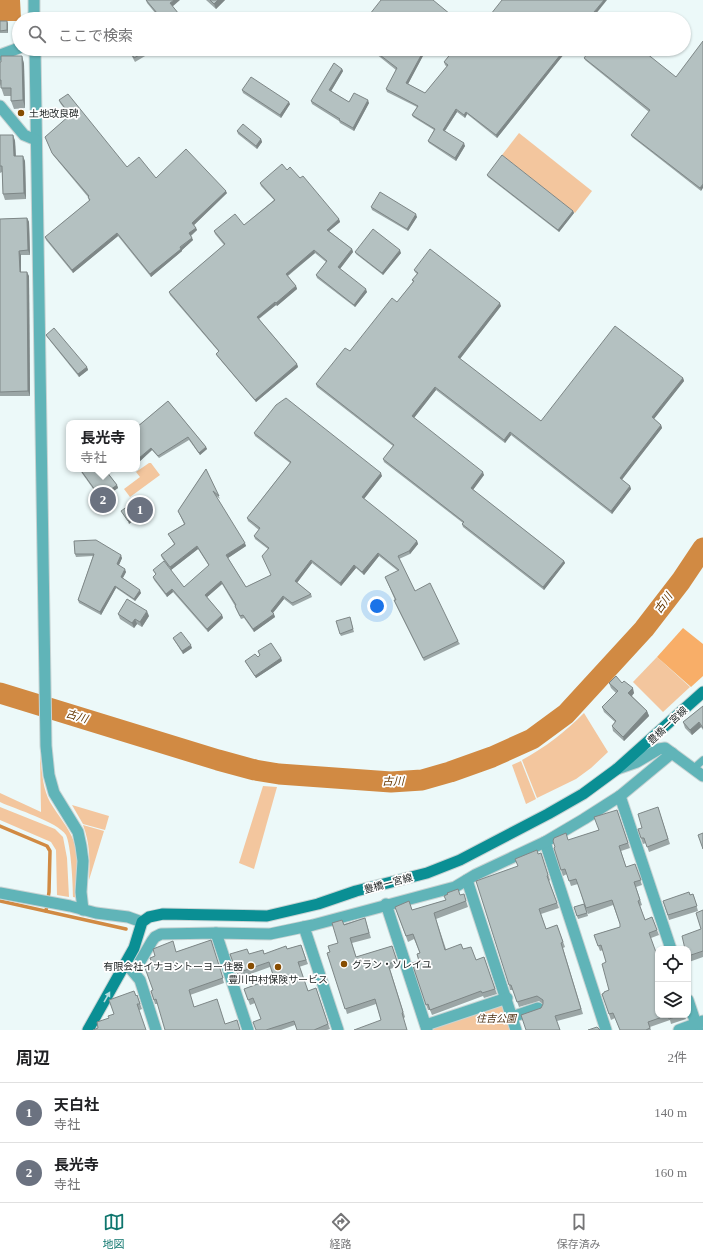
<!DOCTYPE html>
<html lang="ja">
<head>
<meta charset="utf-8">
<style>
	:root { --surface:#fff; --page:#f6f6f6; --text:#202124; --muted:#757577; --line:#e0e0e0; --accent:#0f766e }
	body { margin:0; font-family:"Times New Roman","Noto Sans JP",serif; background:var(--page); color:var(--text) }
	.controls { position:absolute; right:12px; bottom:12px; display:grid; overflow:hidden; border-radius:8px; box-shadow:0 1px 3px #0004 }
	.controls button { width:36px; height:36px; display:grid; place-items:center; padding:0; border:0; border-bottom:1px solid var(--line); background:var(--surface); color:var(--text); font:20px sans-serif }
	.you { position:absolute; left:377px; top:606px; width:14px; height:14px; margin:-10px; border:3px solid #fff; border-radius:50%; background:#1a73e8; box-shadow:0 0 0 6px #1a73e833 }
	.badge { display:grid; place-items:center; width:26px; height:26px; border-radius:50%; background:var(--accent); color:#fff; font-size:13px; font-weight:700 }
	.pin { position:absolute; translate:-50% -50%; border:2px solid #fff; box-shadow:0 1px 4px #0006 }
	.popup { position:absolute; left:66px; top:420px; width:74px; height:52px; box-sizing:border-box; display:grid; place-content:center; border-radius:8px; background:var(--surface); filter:drop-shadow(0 1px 3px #0005); font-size:13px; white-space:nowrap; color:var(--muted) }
	.popup b { font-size:15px; color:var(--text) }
	.popup::after { content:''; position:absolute; left:50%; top:100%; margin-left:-8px; border:8px solid transparent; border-top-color:var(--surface) }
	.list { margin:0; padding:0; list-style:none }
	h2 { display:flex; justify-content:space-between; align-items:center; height:52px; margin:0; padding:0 16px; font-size:17px }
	h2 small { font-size:13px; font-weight:400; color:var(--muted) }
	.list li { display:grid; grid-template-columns:26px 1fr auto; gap:12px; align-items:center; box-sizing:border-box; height:60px; padding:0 16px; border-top:1px solid var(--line) }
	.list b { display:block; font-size:15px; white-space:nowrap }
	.list p { margin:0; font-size:13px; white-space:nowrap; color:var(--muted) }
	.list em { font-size:13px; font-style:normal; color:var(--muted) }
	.icon { flex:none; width:22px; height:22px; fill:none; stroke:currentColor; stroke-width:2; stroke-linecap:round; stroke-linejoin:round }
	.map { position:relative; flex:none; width:703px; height:1030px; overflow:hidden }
	.search { position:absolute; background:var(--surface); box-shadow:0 1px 3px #0004; left:12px; right:12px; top:12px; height:44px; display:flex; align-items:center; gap:10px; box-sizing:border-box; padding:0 14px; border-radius:22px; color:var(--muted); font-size:15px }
	.sheet { height:172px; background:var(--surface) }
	nav { display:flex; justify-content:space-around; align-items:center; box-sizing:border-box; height:56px; border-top:1px solid var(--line); background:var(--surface); font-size:11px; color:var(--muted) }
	nav a { display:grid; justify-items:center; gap:2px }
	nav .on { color:var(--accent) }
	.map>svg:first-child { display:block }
</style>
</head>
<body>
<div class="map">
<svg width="703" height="1030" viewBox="0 0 703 1030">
	<rect width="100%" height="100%" fill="#ecf9f9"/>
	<g fill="#f3c69e">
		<polygon points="519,133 592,191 575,213 502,155"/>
		<polygon points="149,463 151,463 160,475 130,497 124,489 140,477 136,472"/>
		<polygon points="657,657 690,687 663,712 633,682"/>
		<path d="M584,713L608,752L591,768L576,779L537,798L522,760C546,747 565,732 584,713Z"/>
		<path d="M40,754C42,770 42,787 50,802C58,816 69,827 74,842C79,860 78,880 78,898L73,897C73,885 71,845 66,835C58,822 15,809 0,802V793L41,812Z"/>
		<polygon points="521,761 536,799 526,804 512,765"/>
		<polygon points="263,786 277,787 254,869 239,863"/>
		<polygon points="72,805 109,816 105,830 83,824"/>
		<polygon points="0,807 55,829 63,837 67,858 69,897 57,895 56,850 51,842 0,820"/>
		<path d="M83,825L104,831L89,880C90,861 90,843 83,825Z"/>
		<polygon points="500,1004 505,1006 513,1030 433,1030 435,1025"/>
	</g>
	<polygon fill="#f8ae68" points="683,628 703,644 703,676 691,687 657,657"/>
	<polygon fill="#d18a43" points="0,0 20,0 21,19 19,19 19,21 0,21"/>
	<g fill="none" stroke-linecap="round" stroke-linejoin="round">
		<g stroke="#d18a43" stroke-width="3.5">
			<polyline points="0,826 47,846 50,851 49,892 46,911"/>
			<polyline points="0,901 126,929"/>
		</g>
		<polyline stroke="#d18a43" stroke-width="21" points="0,693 218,760 255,770 279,774 391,782 422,780 450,772 492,757 532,739 566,714 644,629 681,581 703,548"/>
		<g stroke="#c8d3d3" stroke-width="9">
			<polyline id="service" points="693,769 703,760"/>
		</g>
		<g stroke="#c8d3d3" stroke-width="13">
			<g id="minor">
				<polyline points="34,0 34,19"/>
				<polyline points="35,49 46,746 49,775 54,793 78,832 81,846 83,861 81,892 83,910"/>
				<polyline points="0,55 19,48"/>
				<polyline points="0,106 24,135 36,140"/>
				<polyline points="617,769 637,762 659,749 665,748 703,776"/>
				<polyline points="620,796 671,949"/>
				<polyline points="545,842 606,1030"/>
				<polyline points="467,880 516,1030"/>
				<polyline points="0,893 70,906 96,913 128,917 142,922"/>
				<polyline points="386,904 427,1030"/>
				<polyline points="304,927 338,1030"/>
				<polyline points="216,933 248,1030"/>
				<polyline points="129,967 140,980 156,1030"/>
				<polyline points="134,972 152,941 155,937 161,934 216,933 270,934 313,925 455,887 475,875 545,842 584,819 620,796 672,753"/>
				<polyline points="688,1000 698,1030"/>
				<polyline points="512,1017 538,1008"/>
				<polyline points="426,1025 507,998"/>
				<polyline points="679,1030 703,1021"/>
			</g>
		</g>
		<g stroke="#c8d3d3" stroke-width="13">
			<polyline id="secondary" points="88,1030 134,948 142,922 149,917 163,914 267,916 318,904 356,891 427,873 460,860 548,814 583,794 617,769 703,692"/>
		</g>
		<use href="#service" stroke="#60b4b8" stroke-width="7"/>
		<use href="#minor" stroke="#60b4b8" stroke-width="11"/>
		<use href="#secondary" stroke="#0a8f94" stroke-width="11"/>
	</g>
	<g fill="#9ba6a6">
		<polygon points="146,0 172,6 183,19 156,19 154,15 156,14 147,3"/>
		<polygon points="206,0 225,0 216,9"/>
		<polygon points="0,21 7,21 8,24 8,33 0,33"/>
		<polygon points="128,49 157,49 135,62"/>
		<polygon points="370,49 432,49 428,54 425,52 408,84 425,93 447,67 445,65 444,62 451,53 446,49 568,49 497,138 467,114 465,118 457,112 445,131 465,146 456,161 429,143 428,141 434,130 413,117 412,115 417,107 387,92 386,89 396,70"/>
		<polygon points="22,56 24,64 25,108 14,109 11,101 11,96 4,96 0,84 0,62"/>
		<polygon points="584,58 676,77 701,191 632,137 631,135 649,112 585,60"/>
		<polygon points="342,69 343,71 331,91 349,102 369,103 354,131 340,123 339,121 312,104 311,101"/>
		<polygon points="242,90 290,104 281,118 243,93"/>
		<polygon points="59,100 127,167 156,178 227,193 194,225 196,228 197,230 191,236 193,240 182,250 182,251 151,277 118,236 73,273 46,240 45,237 89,201 88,197 53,155 45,137 70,116 60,103"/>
		<polygon points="237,131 261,139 262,142 257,149 238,134"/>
		<polygon points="0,135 13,135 15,141 16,156 25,161 26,199 5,200 3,194 2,172 0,173"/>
		<polygon points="287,170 300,178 339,219 340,222 329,231 352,249 353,252 340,269 367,292 355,307 317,278 316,275 326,262 315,253 288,276 296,286 297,289 277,306 276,305 259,319 297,364 298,367 256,402 217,356 216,354 219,352 170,295 169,292 224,245 215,234 214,231 244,225 274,200 261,186 260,183"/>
		<polygon points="487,175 573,211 574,213 559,232 488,177"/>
		<polygon points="371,207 417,217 408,231 372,210"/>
		<polygon points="27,218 29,222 30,255 21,255 21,272 29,276 30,396 0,396 0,219"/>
		<polygon points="355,252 401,253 383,275 356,254"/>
		<polygon points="414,270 501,306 460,359 541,421 683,378 684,381 654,419 661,425 662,428 621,480 630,486 631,489 612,514 511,435 505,443 436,390 414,418 484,475 473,490 564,561 565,563 544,590 463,527 462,524 463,523 384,462 383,459 393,446 317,387 316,384 350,351 397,302 413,282 412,280 417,274 415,272"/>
		<polygon points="46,335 87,367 88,370 79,377 47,337"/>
		<polygon points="168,401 206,447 207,449 200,455 189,440 159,458 152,450 139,462 137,460 137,427"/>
		<polygon points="254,433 382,476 364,499 417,541 418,544 410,554 399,559 415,591 458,641 460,644 424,661 395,603 394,600 395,600 385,577 398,571 379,556 364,575 356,568 341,586 312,563 297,583 311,594 312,597 293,606 284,599 273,613 275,617 254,632 244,618 241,619 236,609 235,606 222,584 207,597 222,615 223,618 208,632 173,592 167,597 154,580 153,577 156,575 153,570 184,587 209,566 198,549 171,570 162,558 161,555 174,544 170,537 168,534 184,524 178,511 206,469 220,499 215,495 246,546 228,558 246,587 271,575 268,549 255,539 254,536 259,530 248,521 247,518 290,463 255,436"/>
		<polygon points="79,469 111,469 111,470 108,473 117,485 118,488 101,500"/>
		<polygon points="74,541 122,558 119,565 126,572 123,578 141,593 135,601 116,588 101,615 79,603 78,600 93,556 76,557 75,554"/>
		<polygon points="118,614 149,616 142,627 137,624 134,628 120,619"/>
		<polygon points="350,617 354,632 341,636 340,634"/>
		<polygon points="173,638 192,648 183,654 174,640"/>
		<polygon points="258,651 281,658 282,661 256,678 246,663 245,661 258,657 260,655"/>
		<polygon points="609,683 622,683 634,693 632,696 647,711 649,716 624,741 613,731 612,726 615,722 604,712 602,707 616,693 611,688"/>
		<polygon points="703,706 703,730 701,727 692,735 685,728 683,722"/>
		<polygon points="658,807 670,844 649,852 646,843 643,844 641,838 642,828"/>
		<polygon points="617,810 630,848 621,851 626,867 635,864 642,885 636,887 642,905 640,906 645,920 652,917 659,935 651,938 658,1015 684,1015 686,1019 671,1024 670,1020 650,1027 651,1030 620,1030 615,1018 611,1020 602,994 604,993 609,990 606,962 603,950 600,951 594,935 620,927 620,924 613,905 588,914 586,908 588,916 578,919 574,907 584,904 578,884 571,886 567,874 563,876 554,848 569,840 599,830"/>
		<polygon points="541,853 550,880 549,881 559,908 541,914 546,929 557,925 565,947 563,948 583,1014 557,1021 541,1008 543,1004 539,1001 519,1007 513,990 510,990 509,985 518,866"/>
		<polygon points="448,894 460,895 464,894 468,907 436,919 446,949 463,949 476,960 484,957 497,994 484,998 483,996 432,1015 430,1010 428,1010 412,963 419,961 420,953 414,939 408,942 395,907 412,910 446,900"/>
		<polygon points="693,894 698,911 669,920 663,901"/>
		<polygon points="703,910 703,957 689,962 688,958 688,949 701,929"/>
		<polygon points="365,918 371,938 352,943 356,957 392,946 399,966 390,969 405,1017 404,1018 381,1020 376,1004 347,1014 330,952 338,943 344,924"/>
		<polygon points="211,940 224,983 190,995 194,1007 225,1024 240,1030 157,1004 155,1004 151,991 153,990 153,965 150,958 176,952"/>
		<polygon points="301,945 308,964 299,967 308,991 316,988 330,1029 327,1030 297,1030 295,1025 281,1030 256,1030 261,1019 255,1003 250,1005 244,989 274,978 270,967 239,978 230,954 264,954 287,949"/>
		<polygon points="137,995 142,1009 98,1028 114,1014 136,996"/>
	</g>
	<g fill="#7e8787">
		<polygon points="174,0 180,0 172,7 170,3"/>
		<polygon points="218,0 225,0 216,9 214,4"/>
		<polygon points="604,0 607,0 595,15 594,12"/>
		<polygon points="7,21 8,24 8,33 7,30"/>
		<polygon points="429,49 432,49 428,54 427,52"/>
		<polygon points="565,49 568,49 497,138 496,135"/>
		<polygon points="424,50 425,52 407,86 406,83"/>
		<polygon points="22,56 24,64 25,108 23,100"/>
		<polygon points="342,69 343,71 330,93 329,90"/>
		<polygon points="368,100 369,103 354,131 353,128"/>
		<polygon points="289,102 290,104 281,118 280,115"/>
		<polygon points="456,109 457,112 444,132 443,130"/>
		<polygon points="466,112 467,114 465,118 464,115"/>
		<polygon points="13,135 15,141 16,162 14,156"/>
		<polygon points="261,139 262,142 257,149 256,146"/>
		<polygon points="464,143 465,146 456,161 455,158"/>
		<polygon points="23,156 25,161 26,199 24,193"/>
		<polygon points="703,184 703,188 701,191 700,188"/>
		<polygon points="226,191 227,193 193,226 192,223"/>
		<polygon points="573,211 574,213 559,232 558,230"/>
		<polygon points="416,214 417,217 408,231 407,229"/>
		<polygon points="27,218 29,222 30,255 28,250"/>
		<polygon points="339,219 340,222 328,232 327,230"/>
		<polygon points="196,228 197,230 190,236 189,233"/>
		<polygon points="117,233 118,236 73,273 72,270"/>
		<polygon points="192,238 193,240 182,250 182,251 151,277 150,274"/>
		<polygon points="352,249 353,252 339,270 338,267"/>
		<polygon points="314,250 315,253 287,276 286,274"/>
		<polygon points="400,250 401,253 383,275 382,273"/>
		<polygon points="19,251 21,255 21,276 20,272"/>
		<polygon points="27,272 29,276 30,396 28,391"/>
		<polygon points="296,286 297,289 277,306 276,303"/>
		<polygon points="366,289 367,292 355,307 354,305"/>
		<polygon points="275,302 276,305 258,319 257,317"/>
		<polygon points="500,303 501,306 459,360 458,357"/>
		<polygon points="297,364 298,367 256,402 255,400"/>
		<polygon points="87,367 88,370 79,377 78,374"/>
		<polygon points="683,378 684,381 653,420 652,417"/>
		<polygon points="435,387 436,390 413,419 412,416"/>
		<polygon points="661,425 662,428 621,481 620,478"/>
		<polygon points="510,432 511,435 505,443 504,440"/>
		<polygon points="206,447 207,449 200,455 199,453"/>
		<polygon points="151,448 152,450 139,462 138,459"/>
		<polygon points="109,469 111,469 111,470 107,473 106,471"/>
		<polygon points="483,472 484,475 472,491 471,488"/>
		<polygon points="381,473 382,476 363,500 362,497"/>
		<polygon points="117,485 118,488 101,500 100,497"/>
		<polygon points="630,486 631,489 612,514 611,511"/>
		<polygon points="138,514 139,517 129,524 128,521"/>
		<polygon points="417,541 418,544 410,554 409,551"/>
		<polygon points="245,543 246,546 228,558 226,555"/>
		<polygon points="197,546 198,549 171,570 170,567"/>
		<polygon points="378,553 379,556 364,575 362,572"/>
		<polygon points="121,555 122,558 118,567 117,564"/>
		<polygon points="311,560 312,563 296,584 295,581"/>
		<polygon points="564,561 565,563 544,590 543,587"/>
		<polygon points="354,565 356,568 341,586 340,583"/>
		<polygon points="125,569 126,572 122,579 121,577"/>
		<polygon points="221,581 222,584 206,598 205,595"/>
		<polygon points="115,586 116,588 101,615 100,612"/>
		<polygon points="172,589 173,592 167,597 166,594"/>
		<polygon points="140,590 141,593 135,601 134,599"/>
		<polygon points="283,596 284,599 272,614 271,611"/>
		<polygon points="147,611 149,616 142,627 140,622"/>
		<polygon points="274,614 275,617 254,632 253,629"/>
		<polygon points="222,615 223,618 208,632 207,629"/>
		<polygon points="135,619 137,624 134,628 132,623"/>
		<polygon points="191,645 192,648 183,654 182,651"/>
		<polygon points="281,658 282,661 256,678 255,676"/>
		<polygon points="633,688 634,693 630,698 628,693"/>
		<polygon points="647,711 649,716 624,741 623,737"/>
		<polygon points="699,722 701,727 692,735 690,730"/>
	</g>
	<g fill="#b4c1c1" stroke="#7e8787">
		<polygon points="146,0 174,0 170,3 183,19 157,19 154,15 157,13"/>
		<polygon points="210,0 218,0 214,4"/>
		<polygon points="381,0 433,0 456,19 366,19"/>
		<polygon points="502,0 604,0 594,12 603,19 487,19"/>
		<polygon points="189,15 192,19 184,19"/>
		<polygon points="0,21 7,21 7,30 0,31"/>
		<polygon points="703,41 703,184 700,188 631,135 650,110 584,58 591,49 641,49 676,77"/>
		<polygon points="129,49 150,49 134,58"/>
		<polygon points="372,49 429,49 427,52 424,50 406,83 425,93 448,65 444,62 452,52 449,49 565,49 496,135 466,112 464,115 456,109 443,130 464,143 455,158 428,141 435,129 412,115 418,106 386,89 397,68"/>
		<polygon points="1,56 22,56 23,100 11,101 11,88 1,88 1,80 0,80 0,62 1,62"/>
		<polygon points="334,63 342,69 329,90 349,102 354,93 368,100 353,128 339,120 340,119 311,101"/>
		<polygon points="251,77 289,102 280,115 242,90"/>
		<polygon points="68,94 127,167 139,157 156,178 186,149 226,191 192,223 196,228 189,233 192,238 180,247 181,249 150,274 117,233 72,270 45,237 90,200 88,197 89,196 52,153 45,137 70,115 59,100"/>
		<polygon points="243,124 261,139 256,146 237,131"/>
		<polygon points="0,135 13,135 14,156 23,156 24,193 3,194 2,166 0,166"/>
		<polygon points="502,155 573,211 558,230 487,175"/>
		<polygon points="282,164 287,170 290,167 300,178 303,176 339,219 327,230 352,249 338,267 366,289 354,305 316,275 327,261 314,250 286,274 296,286 276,303 275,302 257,317 297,364 255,400 216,354 219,351 169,292 225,244 214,231 235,214 244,225 275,200 260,183"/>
		<polygon points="380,192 416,214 407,229 371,207"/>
		<polygon points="27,218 28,250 19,251 20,272 27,272 28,391 0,392 0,219"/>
		<polygon points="373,229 400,250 382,273 355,252"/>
		<polygon points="430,249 500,303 458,357 541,421 615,326 683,378 652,417 661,425 620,478 630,486 611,511 510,432 504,440 435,387 412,416 483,472 471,488 564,561 543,587 462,524 464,522 383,459 394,445 316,384 345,348 350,351 392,298 397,302 414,281 412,280 418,273 414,270"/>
		<polygon points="54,328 87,367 78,374 46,335"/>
		<polygon points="286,398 381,473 362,497 417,541 409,551 398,556 415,591 430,583 458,641 423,658 394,600 396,600 385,577 399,570 378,553 362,572 354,565 340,583 311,560 295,581 311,594 292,603 283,596 271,611 274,614 253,629 243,615 240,616 235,606 236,605 221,581 205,595 222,615 207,629 172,589 166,594 153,577 156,574 153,570 164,561 184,587 209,565 197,546 170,567 161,555 175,544 168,534 185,524 178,511 206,469 219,496 213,491 245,543 226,555 246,587 271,575 262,556 269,548 254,536 260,528 247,518 291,462 254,433 276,405"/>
		<polygon points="168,401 206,447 199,453 188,437 158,456 151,448 138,459 137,458 137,427"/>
		<polygon points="80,469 109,469 106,471 117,485 100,497"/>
		<polygon points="131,504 138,514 128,521 121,511"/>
		<polygon points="96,540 121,555 117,564 125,569 121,577 140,590 134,599 115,586 100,612 78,600 94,554 75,554 74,541"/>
		<polygon points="127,599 147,611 140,622 135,619 132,623 118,614"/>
		<polygon points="350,617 353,629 340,634 336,621"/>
		<polygon points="181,632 191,645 182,651 173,638"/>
		<polygon points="271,643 281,658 255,676 245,661 255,654 258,657 260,655 258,651"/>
		<polygon points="616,676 622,683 624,681 633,688 628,693 647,711 623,737 612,726 616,721 602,707 618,691 609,683"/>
		<polygon points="703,706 703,728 699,722 690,730 683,722"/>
		<polygon points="658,807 668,839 647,847 644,838 641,838 638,829 642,828 638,814"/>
		<polygon points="617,810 628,843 619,846 626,867 635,864 641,880 634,882 640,900 638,901 645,920 652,917 657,930 649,933 657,955 658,954 658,1015 681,1015 669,1019 668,1015 648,1022 650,1028 646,1030 620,1030 613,1013 609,1014 602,994 604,993 604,992 609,990 602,964 606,962 601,945 598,946 594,935 620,927 620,924 612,900 586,908 576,879 569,881 565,869 561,870 554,848 555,847 553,841 554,838 566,833 568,840 599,830 594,817"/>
		<polygon points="703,833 703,849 698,835"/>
		<polygon points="537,850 538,854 541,853 548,875 547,876 557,903 539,909 546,929 557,925 563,942 561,943 581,1009 555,1016 560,1030 526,1030 521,1015 541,1008 543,1004 543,1000 537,996 517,1002 511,985 509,985 476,881 518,866 515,859"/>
		<polygon points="458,889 460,895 464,894 466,901 434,913 445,950 461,944 463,949 471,947 476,960 484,957 495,989 482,993 481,991 430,1010 428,1004 426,1005 412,963 419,961 417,954 420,953 413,934 406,936 395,907 409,901 412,910 446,900 444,896 448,894 447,893"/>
		<polygon points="689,892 690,895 693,894 697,906 668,915 663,901"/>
		<polygon points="584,904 587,913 577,916 574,907"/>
		<polygon points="703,910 703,951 688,956 688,949 685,949 682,936 701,929 696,913"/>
		<polygon points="365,918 369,933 350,938 356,957 392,946 397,961 388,964 403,1012 402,1013 407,1030 354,1030 381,1020 375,999 345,1009 327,953 330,952 328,946 338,943 332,923 342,920 344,925"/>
		<polygon points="211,940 223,978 189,990 194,1007 217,999 225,1024 237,1020 240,1030 165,1030 156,999 154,1000 151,991 153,990 145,968 153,965 150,958 155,956 153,949 173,941 176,952"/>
		<polygon points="301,945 306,960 298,962 308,991 316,988 328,1024 314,1030 297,1030 294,1021 266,1030 256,1030 253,1022 261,1019 253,998 248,1000 244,989 274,978 269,962 237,973 230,954 247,949 249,954 263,950 264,954 286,946 287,949"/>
		<polygon points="134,991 136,996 137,995 140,1004 137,1004 146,1030 93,1030 98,1028 97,1022 109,1018 108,1016 114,1014 109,1000"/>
		<polygon points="597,1027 600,1030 588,1030"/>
	</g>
	<defs><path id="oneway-solid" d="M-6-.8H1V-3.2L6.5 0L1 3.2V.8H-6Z"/></defs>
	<use fill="#b6dddf" href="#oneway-solid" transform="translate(107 997) rotate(-60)"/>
	<g fill="#874d02" stroke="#fff" stroke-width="1.5">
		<circle cx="21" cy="113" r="4"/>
		<circle cx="344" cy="964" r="4"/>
		<circle cx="251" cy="966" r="4"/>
		<circle cx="278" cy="967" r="4"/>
	</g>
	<g text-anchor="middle" stroke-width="3.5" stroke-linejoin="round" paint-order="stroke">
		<g font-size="10" fill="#222727" stroke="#fff" text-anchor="start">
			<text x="29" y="117">土地改良碑</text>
			<text x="352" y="968">グラン・ソレイユ</text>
			<text x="243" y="970" text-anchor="end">有限会社イナヨシトーヨー住器</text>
			<text x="278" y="983" text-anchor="middle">豊川中村保険サービス</text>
		</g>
		<g font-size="10" fill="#222727" stroke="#fff">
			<text transform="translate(667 725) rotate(-43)" y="4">豊橋一宮線</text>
			<text transform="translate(388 883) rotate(-15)" y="4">豊橋一宮線</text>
		</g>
		<g font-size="10" font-style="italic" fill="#503315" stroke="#fff">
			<text x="496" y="1022">住吉公園</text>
		</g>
		<g font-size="11" font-style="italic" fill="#673800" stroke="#fff">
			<text transform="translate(663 603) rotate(-54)" y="4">古川</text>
			<text transform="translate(77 716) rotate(17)" y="4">古川</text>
			<text x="393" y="785">古川</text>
		</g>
	</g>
</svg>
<div class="controls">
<button><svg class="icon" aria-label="locate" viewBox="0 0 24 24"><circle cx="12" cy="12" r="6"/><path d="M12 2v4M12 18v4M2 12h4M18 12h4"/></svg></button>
<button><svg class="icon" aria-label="layers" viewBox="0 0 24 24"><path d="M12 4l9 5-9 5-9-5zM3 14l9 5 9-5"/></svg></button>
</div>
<div class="you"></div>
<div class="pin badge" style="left:140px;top:510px;background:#6b7280">1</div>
<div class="pin badge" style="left:103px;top:500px;background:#6b7280">2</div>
<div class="popup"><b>長光寺</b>寺社</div>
<div class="search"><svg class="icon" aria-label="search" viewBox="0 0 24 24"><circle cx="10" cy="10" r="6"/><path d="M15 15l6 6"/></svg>ここで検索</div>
</div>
<section class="sheet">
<h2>周辺<small>2件</small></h2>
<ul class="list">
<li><span class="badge" style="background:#6b7280">1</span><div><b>天白社</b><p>寺社</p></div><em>140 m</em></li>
<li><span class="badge" style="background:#6b7280">2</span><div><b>長光寺</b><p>寺社</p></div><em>160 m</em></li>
</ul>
</section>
<nav>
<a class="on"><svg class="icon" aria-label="map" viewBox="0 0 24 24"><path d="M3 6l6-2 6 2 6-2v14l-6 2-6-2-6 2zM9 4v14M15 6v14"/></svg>地図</a>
<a><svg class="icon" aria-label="directions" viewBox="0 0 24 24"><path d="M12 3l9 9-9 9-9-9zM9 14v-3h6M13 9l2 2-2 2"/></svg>経路</a>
<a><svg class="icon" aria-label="saved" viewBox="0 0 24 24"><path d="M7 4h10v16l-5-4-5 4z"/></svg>保存済み</a>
</nav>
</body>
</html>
